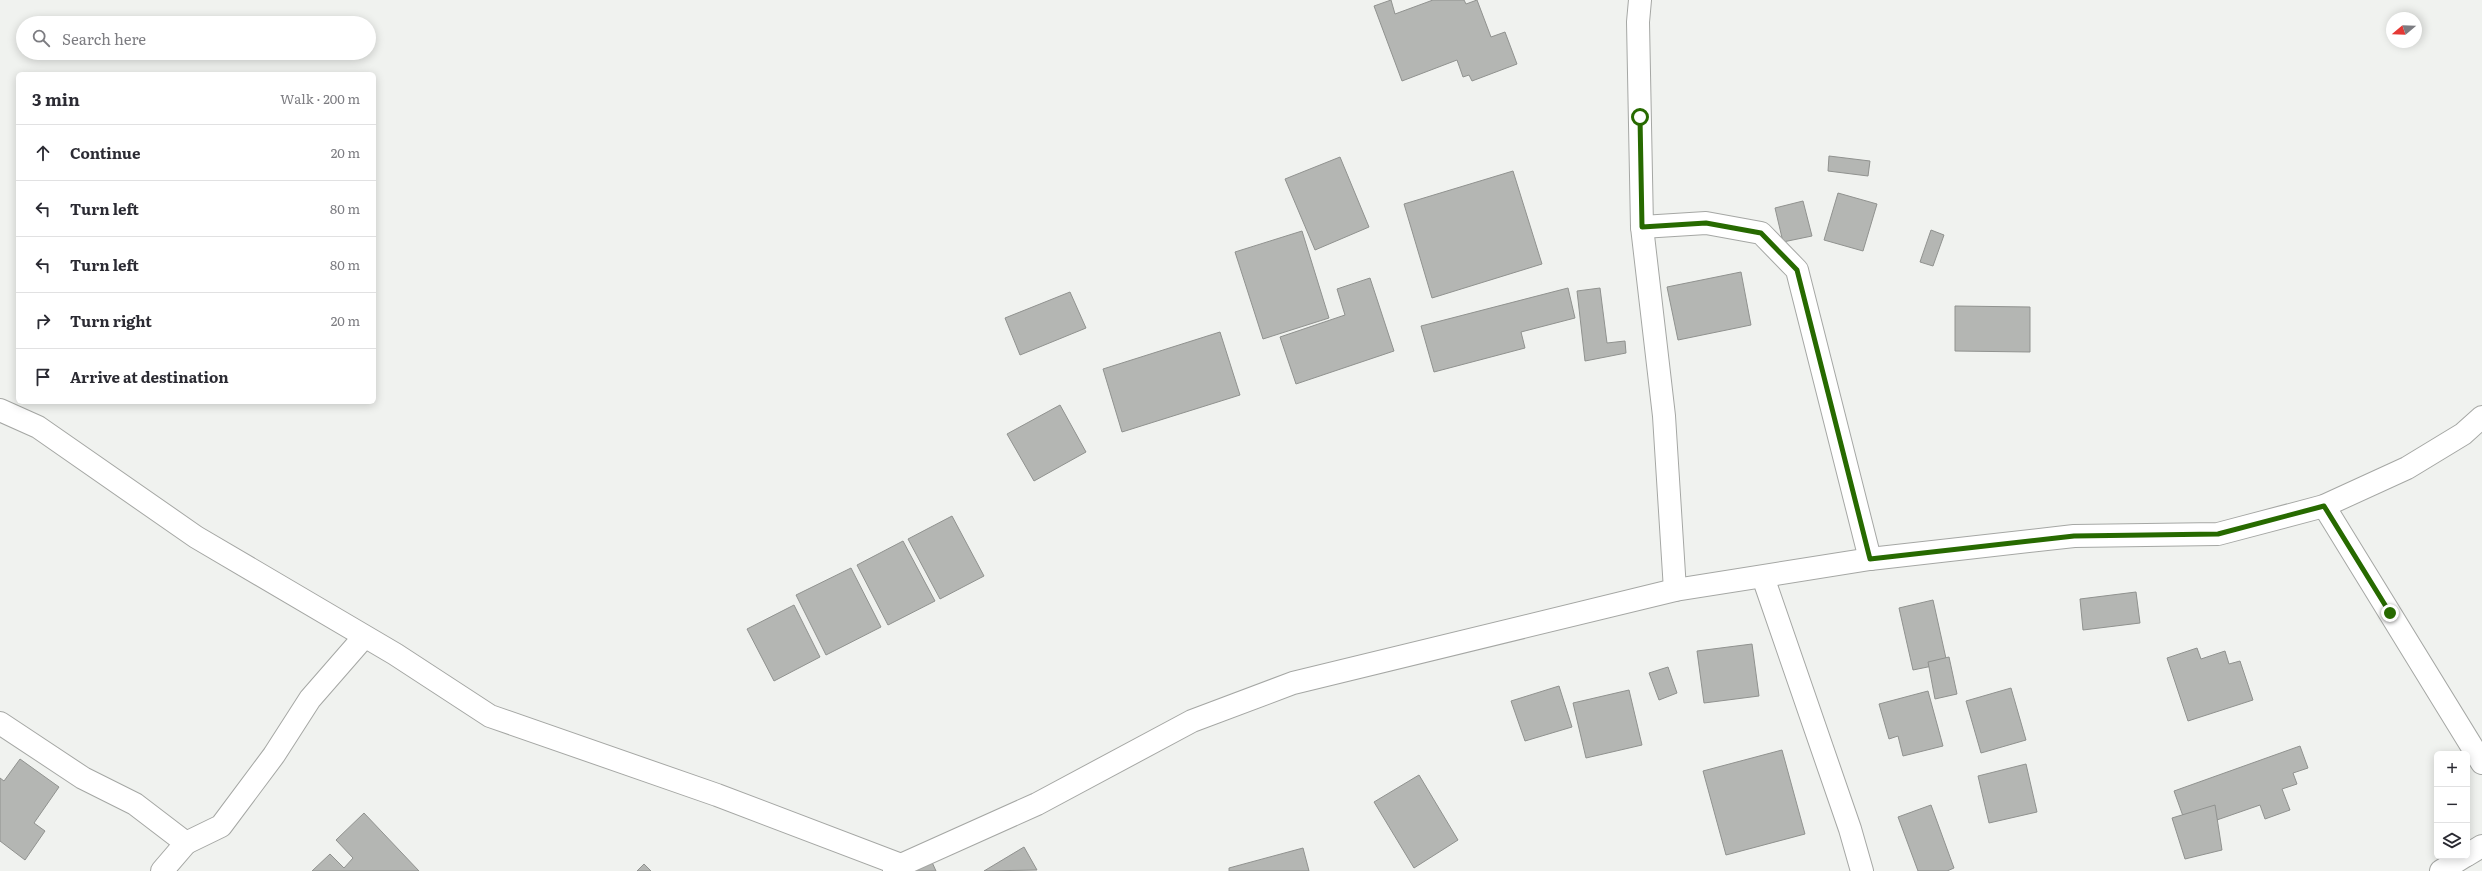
<!DOCTYPE html>
<html lang="en">
<head>
<meta charset="utf-8">
<style>
	:root { --surface:#fff; --page:#f2f2f3; --text:#2b2b33; --muted:#7c7c81; --line:#e1e1e2 }
	body { margin:0; font-family:Literata,serif; background:var(--page); color:var(--text) }
	.controls { position:absolute; right:12px; bottom:12px; display:grid; overflow:hidden; border-radius:6px; box-shadow:0 2px 10px #0003 }
	.controls button { width:36px; height:36px; display:grid; place-items:center; padding:0; border:0; border-bottom:1px solid var(--line); background:var(--surface); color:var(--text); font:20px sans-serif }
	.compass { position:absolute; left:2386px; top:12px; width:36px; height:36px; border-radius:50%; background:var(--surface); box-shadow:0 2px 10px #0003; rotate:251deg }
	.stop { position:absolute; width:12px; height:12px; margin:-9px; border:3px solid #276a00; border-radius:50%; background:#fff }
	.stop.end { background:#276a00; border-color:#fff; box-shadow:0 1px 4px #0008 }
	.list { margin:0; padding:0; list-style:none }
	h2 { display:flex; justify-content:space-between; align-items:center; height:52px; margin:0; padding:0 16px; font-size:17px }
	h2 small { font-size:13px; font-weight:400; color:var(--muted) }
	.list li { display:grid; grid-template-columns:26px 1fr auto; gap:12px; align-items:center; box-sizing:border-box; height:56px; padding:0 16px; border-top:1px solid var(--line) }
	.list b { display:block; font-size:15px; white-space:nowrap }
	.list em { font-size:13px; font-style:normal; color:var(--muted) }
	.icon { flex:none; width:22px; height:22px; fill:none; stroke:currentColor; stroke-width:2; stroke-linecap:round; stroke-linejoin:round }
	.map { position:relative; flex:none; width:2482px; height:871px; overflow:hidden }
	.search { position:absolute; background:var(--surface); box-shadow:0 2px 10px #0003; left:16px; top:16px; width:360px; height:44px; display:flex; align-items:center; gap:10px; box-sizing:border-box; padding:0 14px; border-radius:22px; color:var(--muted); font-size:15px }
	.panel { position:absolute; background:var(--surface); box-shadow:0 2px 10px #0003; left:16px; top:72px; width:360px; height:332px; border-radius:6px }
	.map>svg:first-child { display:block }
</style>
</head>
<body>
<div class="map">
<svg width="2482" height="871" viewBox="0 0 2482 871">
	<rect width="100%" height="100%" fill="#f0f2ef"/>
	<g fill="#b4b6b3" stroke="#90928f">
		<polygon points="1391,0 1395,14 1433,0 1464,0 1466,4 1477,0 1491,37 1505,32 1517,64 1472,81 1469,75 1463,77 1457,60 1402,81 1374,6"/>
		<polygon points="1829,156 1870,161 1868,176 1828,171"/>
		<polygon points="1340,157 1369,227 1315,250 1285,179"/>
		<polygon points="1513,171 1542,264 1432,298 1404,204"/>
		<polygon points="1838,193 1877,204 1863,251 1824,240"/>
		<polygon points="1803,201 1812,236 1783,242 1775,208"/>
		<polygon points="1931,230 1944,235 1933,266 1920,262"/>
		<polygon points="1302,231 1329,318 1263,339 1235,252"/>
		<polygon points="1741,272 1751,325 1678,340 1667,287"/>
		<polygon points="1370,278 1394,351 1296,384 1280,337 1345,315 1337,289"/>
		<polygon points="1568,288 1575,318 1521,332 1525,348 1434,372 1421,326"/>
		<polygon points="1600,288 1607,343 1625,341 1626,353 1585,361 1577,291"/>
		<polygon points="1070,292 1086,328 1020,355 1005,318"/>
		<polygon points="1955,306 2030,307 2030,352 1955,351"/>
		<polygon points="1220,332 1240,395 1122,432 1103,369"/>
		<polygon points="1060,405 1086,452 1034,481 1007,434"/>
		<polygon points="952,516 984,576 940,599 908,539"/>
		<polygon points="903,541 935,601 888,625 857,565"/>
		<polygon points="851,568 881,627 826,655 796,595"/>
		<polygon points="2136,592 2140,623 2083,630 2080,599"/>
		<polygon points="1933,600 1947,663 1913,670 1899,608"/>
		<polygon points="794,605 820,657 774,681 747,629"/>
		<polygon points="1752,644 1759,696 1704,703 1697,651"/>
		<polygon points="2197,648 2201,659 2225,651 2229,664 2240,661 2253,700 2188,721 2167,658"/>
		<polygon points="1949,657 1957,694 1935,699 1928,662"/>
		<polygon points="1668,667 1677,693 1659,700 1649,673"/>
		<polygon points="1559,686 1572,727 1525,741 1511,701"/>
		<polygon points="2011,688 2026,740 1981,753 1966,701"/>
		<polygon points="1629,690 1642,745 1586,758 1573,703"/>
		<polygon points="1928,691 1943,746 1903,756 1898,736 1889,739 1879,704"/>
		<polygon points="2300,746 2308,768 2293,773 2297,784 2282,789 2290,810 2265,819 2260,805 2188,830 2174,791"/>
		<polygon points="1782,750 1805,834 1726,855 1703,771"/>
		<polygon points="20,759 59,787 34,823 45,831 25,860 0,841 0,778 4,781"/>
		<polygon points="2026,764 2037,812 1989,823 1978,776"/>
		<polygon points="1419,775 1458,840 1414,868 1374,802"/>
		<polygon points="1931,805 1954,868 1947,871 1918,871 1898,817"/>
		<polygon points="2215,805 2222,850 2185,859 2172,818"/>
		<polygon points="364,813 419,871 312,871 330,854 344,868 353,858 336,840"/>
		<polygon points="1024,847 1037,870 984,871"/>
		<polygon points="1303,848 1309,871 1229,871 1229,868"/>
		<polygon points="931,860 936,871 910,871"/>
		<polygon points="644,864 651,871 637,871"/>
	</g>
	<g fill="none" stroke-linecap="round" stroke-linejoin="round">
		<g stroke="#a5a7a4" stroke-width="24">
			<g id="minor">
				<polyline points="1640,0 1638,22 1642,227 1664,416 1675,590"/>
				<polyline points="1642,227 1706,223 1761,233 1797,270 1870,559"/>
				<polyline points="0,410 38,427 196,537 395,654 490,716 717,795 901,865"/>
				<polyline points="2324,506 2482,763"/>
				<polyline points="1763,577 1850,829 1862,871"/>
				<polyline points="0,723 83,778 135,804 186,843 221,826 274,755 310,699 364,637"/>
				<polyline points="2467,855 2482,846"/>
				<polyline points="162,871 186,843"/>
				<polyline points="894,871 901,865 1037,804 1192,721 1293,683 1675,590 1870,559 2074,536 2218,534 2324,506 2407,468 2463,434 2482,417"/>
				<polyline points="2441,871 2465,856"/>
			</g>
		</g>
		<use href="#minor" stroke="#fff" stroke-width="22"/>
	</g>
	<g fill="none" stroke-linecap="round" stroke-linejoin="round">
		<polyline stroke="#276a00" stroke-width="5" points="1640,117 1642,227 1706,223 1761,233 1797,270 1870,559 2074,536 2218,534 2324,506 2390,613"/>
	</g>
</svg>
<div class="controls">
<button>+</button>
<button>−</button>
<button><svg class="icon" aria-label="layers" viewBox="0 0 24 24"><path d="M12 4l9 5-9 5-9-5zM3 14l9 5 9-5"/></svg></button>
</div>
<svg class="compass" viewBox="-18 -18 36 36"><path d="M0-13l5 13h-10z" fill="#e53935"/><path d="M0 13l5-13h-10z" fill="#7c7c81"/></svg>
<div class="stop" style="left:1640px;top:117px"></div>
<div class="stop end" style="left:2390px;top:613px"></div>
<div class="search"><svg class="icon" aria-label="search" viewBox="0 0 24 24"><circle cx="10" cy="10" r="6"/><path d="M15 15l6 6"/></svg>Search here</div>
<section class="panel">
<h2>3 min<small>Walk · 200 m</small></h2>
<ul class="list">
<li><svg class="icon" aria-label="ahead" viewBox="0 0 24 24"><path d="M12 20V5M6 11l6-6 6 6"/></svg><div><b>Continue</b></div><em>20 m</em></li>
<li><svg class="icon" aria-label="left" viewBox="0 0 24 24"><path d="M17 20v-9H6M10 6l-5 5 5 5"/></svg><div><b>Turn left</b></div><em>80 m</em></li>
<li><svg class="icon" aria-label="left" viewBox="0 0 24 24"><path d="M17 20v-9H6M10 6l-5 5 5 5"/></svg><div><b>Turn left</b></div><em>80 m</em></li>
<li><svg class="icon" aria-label="right" viewBox="0 0 24 24"><path d="M7 20v-9h11M14 6l5 5-5 5"/></svg><div><b>Turn right</b></div><em>20 m</em></li>
<li><svg class="icon" aria-label="arrive" viewBox="0 0 24 24"><path d="M6 21V4h12l-3 4 3 4H6"/></svg><div><b>Arrive at destination</b></div></li>
</ul>
</section>
</div>
</body>
</html>
